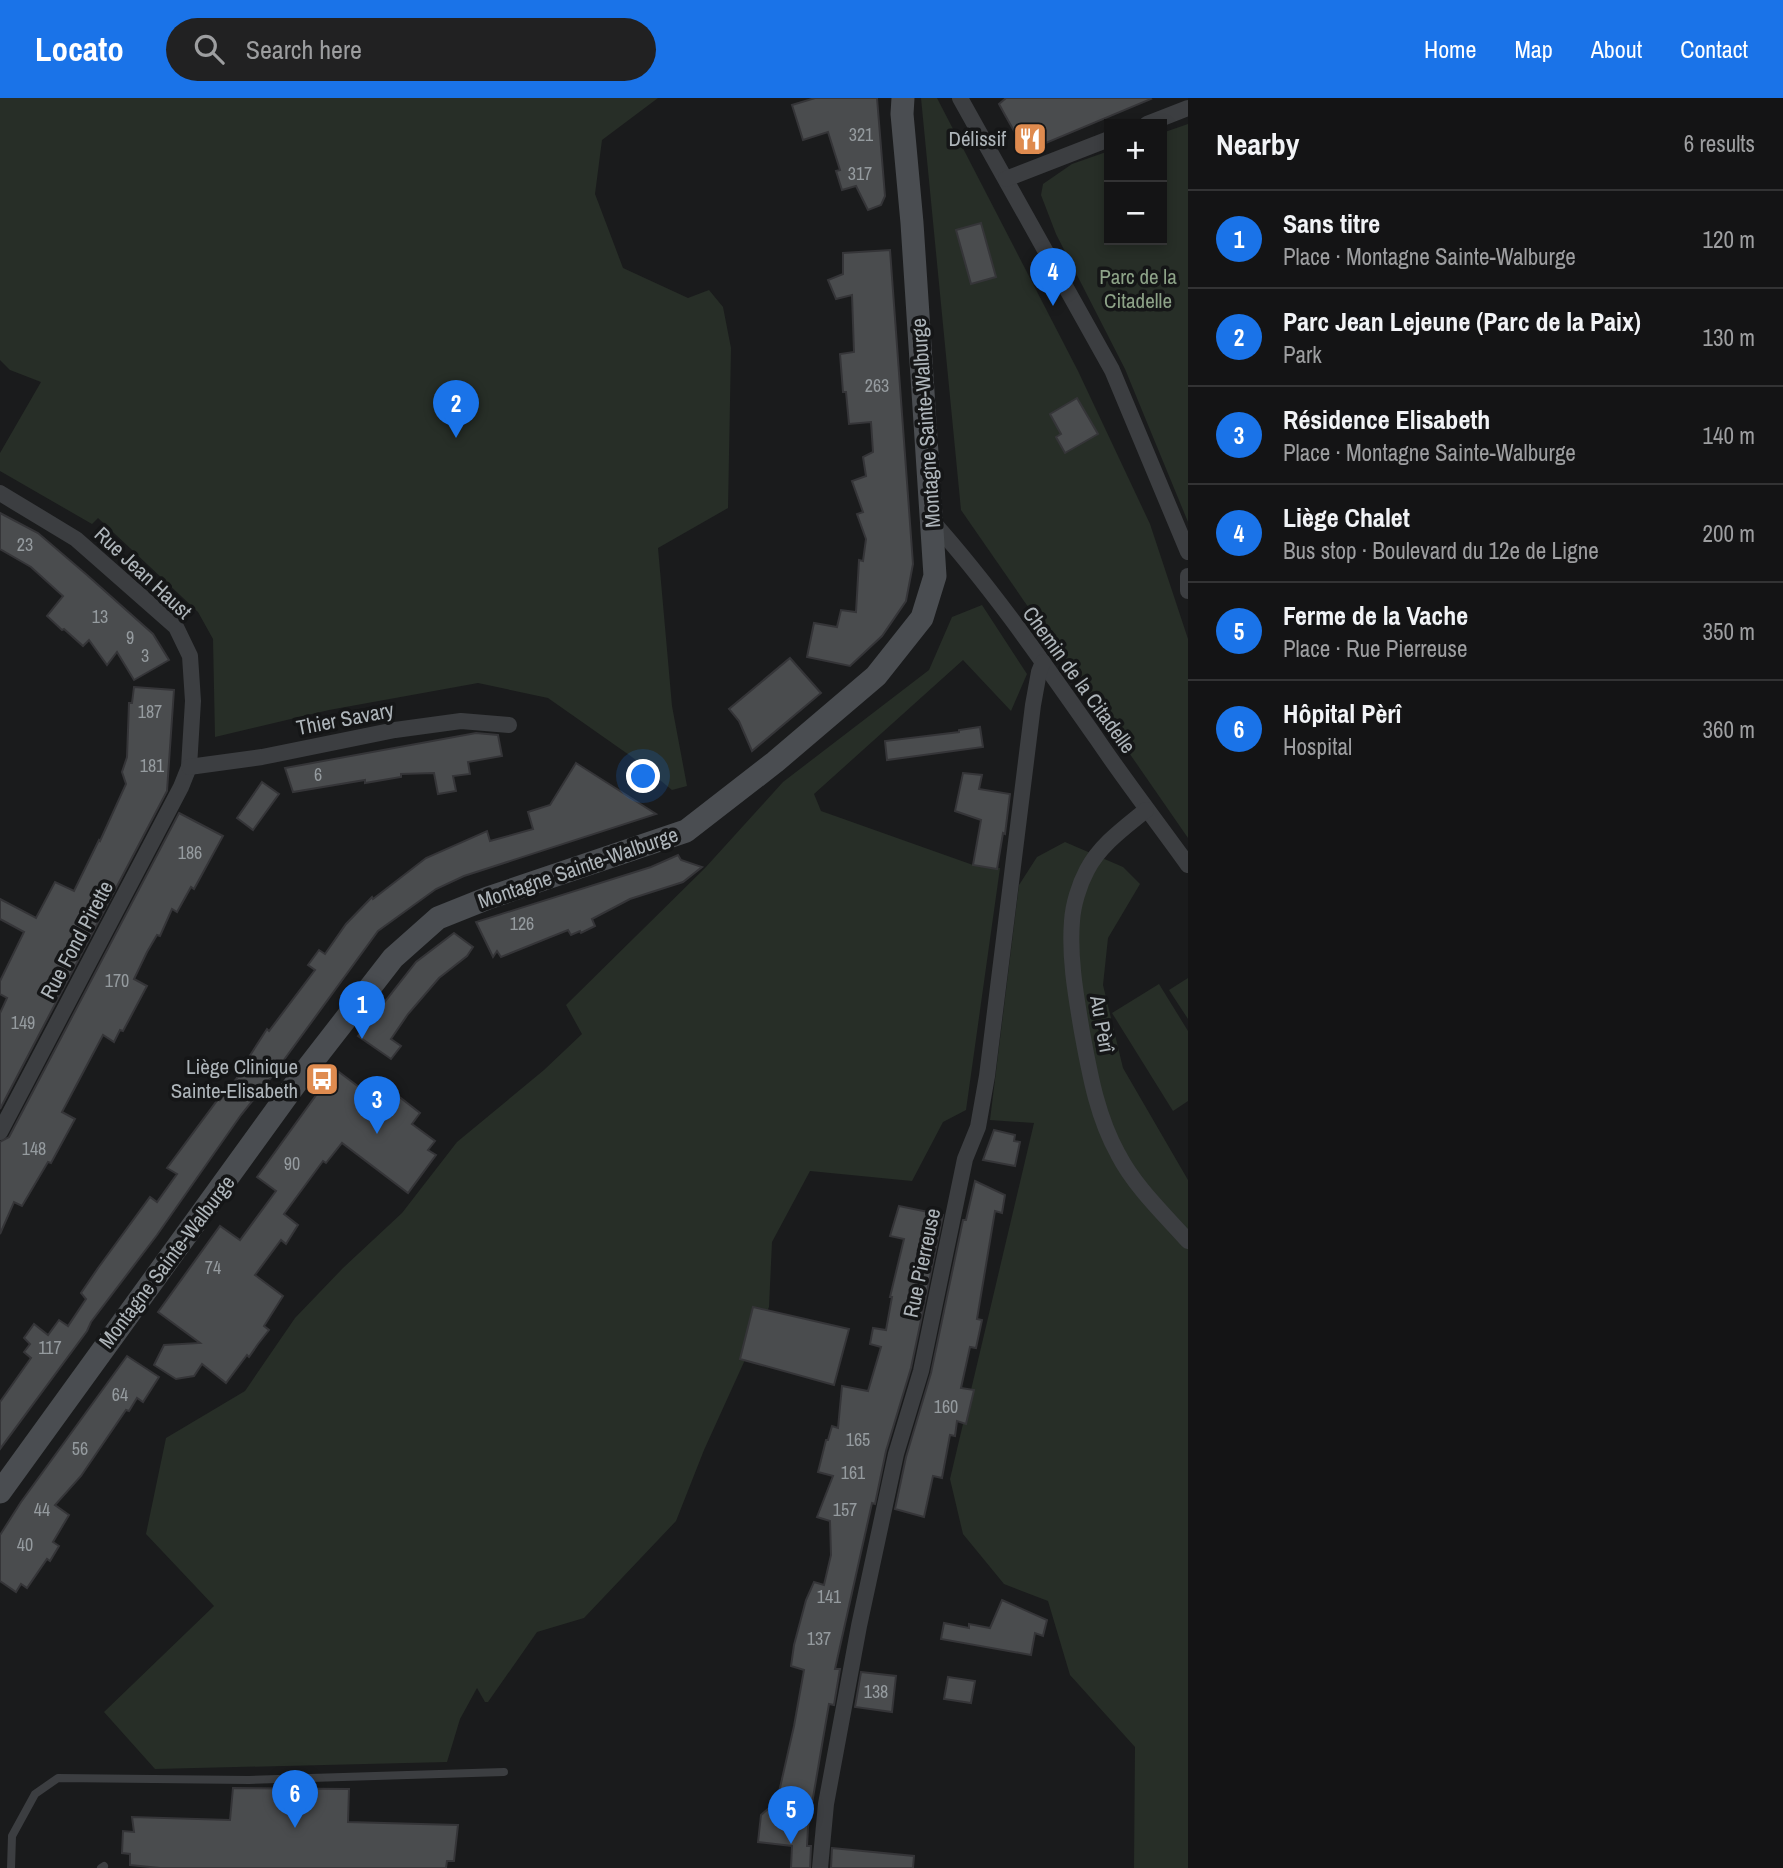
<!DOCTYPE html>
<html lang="en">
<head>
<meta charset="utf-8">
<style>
	:root { --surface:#141415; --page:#212122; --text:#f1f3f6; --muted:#9d9ea0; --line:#333334; --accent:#1a73e8 }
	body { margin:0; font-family:"Archivo Narrow",sans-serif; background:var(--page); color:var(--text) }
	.controls { position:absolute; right:21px; top:21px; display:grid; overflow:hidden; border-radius:0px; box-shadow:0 4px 10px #0003 }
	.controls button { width:63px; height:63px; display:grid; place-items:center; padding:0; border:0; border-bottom:2px solid var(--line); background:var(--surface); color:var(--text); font:35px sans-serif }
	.you { position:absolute; left:644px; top:679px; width:24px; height:24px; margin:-18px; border:5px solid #fff; border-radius:50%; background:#1a73e8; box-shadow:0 0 0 10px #1a73e833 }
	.badge { display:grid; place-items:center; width:46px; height:46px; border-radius:50%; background:var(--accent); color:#fff; font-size:23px; font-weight:700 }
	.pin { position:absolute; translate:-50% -58px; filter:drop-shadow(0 2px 4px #0008) }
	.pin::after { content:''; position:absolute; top:37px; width:24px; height:21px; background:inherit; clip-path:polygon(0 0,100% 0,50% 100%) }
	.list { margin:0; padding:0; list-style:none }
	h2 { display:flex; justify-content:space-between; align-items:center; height:91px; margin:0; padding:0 28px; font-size:30px }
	h2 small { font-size:23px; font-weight:400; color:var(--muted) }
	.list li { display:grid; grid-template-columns:46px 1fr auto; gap:21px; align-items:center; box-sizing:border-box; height:98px; padding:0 28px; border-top:2px solid var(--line) }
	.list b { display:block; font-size:26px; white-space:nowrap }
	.list p { margin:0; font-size:23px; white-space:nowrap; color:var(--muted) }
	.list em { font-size:23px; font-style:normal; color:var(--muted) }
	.icon { flex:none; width:38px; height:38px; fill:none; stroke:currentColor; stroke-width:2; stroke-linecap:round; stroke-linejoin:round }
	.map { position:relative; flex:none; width:1188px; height:1770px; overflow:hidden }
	header { display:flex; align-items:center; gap:42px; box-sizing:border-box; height:98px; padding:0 35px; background:var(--accent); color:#fff }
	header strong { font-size:33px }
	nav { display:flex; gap:38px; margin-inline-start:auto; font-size:24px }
	.search { width:490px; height:63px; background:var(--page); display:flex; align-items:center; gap:18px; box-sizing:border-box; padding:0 24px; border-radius:38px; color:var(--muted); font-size:26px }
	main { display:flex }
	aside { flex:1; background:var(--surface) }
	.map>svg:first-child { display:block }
</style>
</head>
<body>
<header>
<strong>Locato</strong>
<div class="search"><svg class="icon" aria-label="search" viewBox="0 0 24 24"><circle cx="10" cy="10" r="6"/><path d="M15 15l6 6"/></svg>Search here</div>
<nav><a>Home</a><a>Map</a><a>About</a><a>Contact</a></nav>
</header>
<main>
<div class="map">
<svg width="1188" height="1770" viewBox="0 0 1188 1770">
	<rect width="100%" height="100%" fill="#1a1b1c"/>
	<g fill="#272e27">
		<polygon points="0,0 658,0 602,42 595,96 623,170 688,200 709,192 723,209 731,250 728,410 658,450 672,608 687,688 672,692 632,659 548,600 478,585 329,612 215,639 213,541 198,514 98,420 92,426 0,373 0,355 41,284 10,272 0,262"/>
		<polygon points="921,0 937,0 1078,273 1150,426 1188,541 1188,740 961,412"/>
		<polygon points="1188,26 1188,424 1125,271 1056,136 1041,97 1043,86 1072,66 1109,53 1109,142 1162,142 1162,35"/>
		<polygon points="982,507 1027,576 1011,613 963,562 814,696 821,713 973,767 1000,770 966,1012 943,1024 912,1083 810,1073 772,1144 769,1209 704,1352 676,1423 584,1520 537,1534 488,1604 485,1604 477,1590 460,1621 447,1664 155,1671 104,1614 214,1508 146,1436 166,1340 245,1293 295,1220 343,1170 402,1115 457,1044 544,972 582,936 566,907 705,770 783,684 929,572 952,519"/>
		<polygon points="1065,744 1123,769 1140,786 1108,840 1103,887 1123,970 1188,1082 1188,1770 1134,1770 1135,1649 1070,1577 1048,1503 1004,1486 963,1436 950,1381 1034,1025 990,1022 1019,787 1037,759"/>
		<polygon points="1188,880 1188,921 1169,892"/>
		<polygon points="1159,886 1188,933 1188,1003 1173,1013 1112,915"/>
	</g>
	<g fill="#4a4c4e" stroke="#353538" stroke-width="2">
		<polygon points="815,0 877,0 885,98 881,107 868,112 856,88 842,92 836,73 840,72 828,34 803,42 792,7"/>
		<polygon points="1006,0 1150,0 1151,1 1034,50 1022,47 1005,17 999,6"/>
		<polygon points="981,125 996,179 971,186 956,132"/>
		<polygon points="890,152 913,466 906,503 882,538 850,568 807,559 814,525 837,529 841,512 856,514 859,462 863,463 866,441 857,416 863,414 852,383 866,378 863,359 873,354 871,324 849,326 846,294 843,294 840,256 854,254 852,197 836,201 828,182 843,176 843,155"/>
		<polygon points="1077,300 1098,336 1065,355 1056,339 1061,336 1050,316"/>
		<polygon points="0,415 38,435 87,477 153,536 169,562 134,582 117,554 107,567 89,542 83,548 64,531 62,532 47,518 63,498 31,469 0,451"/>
		<polygon points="790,560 821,595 752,653 739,623 729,611"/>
		<polygon points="134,589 174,592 167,693 0,1011 0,915 7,900 0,896 0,883 24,834 0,821 0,801 36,820 55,784 74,793 99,742 100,743 126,686 122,674 127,659 129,605 132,605"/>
		<polygon points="980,629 983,649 887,662 885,643 959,634 959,632"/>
		<polygon points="476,635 498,637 502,658 468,664 470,676 453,678 456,693 438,696 434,675 401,676 401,679 365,685 365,682 293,694 285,670"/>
		<polygon points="576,665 656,716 464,778 436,791 378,833 270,981 241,1017 157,1137 91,1224 87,1233 0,1351 0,1304 31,1260 24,1254 30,1246 24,1240 34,1226 48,1237 59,1222 68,1228 86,1201 81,1195 98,1170 150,1099 157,1104 177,1076 167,1070 219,1000 220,1002 249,964 247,962 267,931 269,933 315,872 308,867 319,852 325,856 346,826 372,799 373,801 426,760 487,733 490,743 533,731 528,714 550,707"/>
		<polygon points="963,675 982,677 979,691 1010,696 1005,736 1003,735 997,771 973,767 981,722 955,713"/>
		<polygon points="262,684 279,696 253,732 237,720"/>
		<polygon points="179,715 223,738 194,791 191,789 177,814 172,811 160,838 157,837 147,854 134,881 147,888 123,933 120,932 114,944 103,937 70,999 62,1014 75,1021 51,1065 48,1064 22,1108 14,1104 0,1136 0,1044 9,1039"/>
		<polygon points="678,757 681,762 702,769 683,784 630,801 592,821 595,828 581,835 580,833 571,837 568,832 501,859 497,853 493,859 476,824 651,769"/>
		<polygon points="454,835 473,849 467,858 439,880 408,916 391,941 401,948 391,961 358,938 416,864"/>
		<polygon points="335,971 383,1007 393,994 420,1015 412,1026 435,1043 428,1052 436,1057 408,1095 342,1045 326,1065 323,1063 284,1116 298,1127 286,1146 281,1142 255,1177 283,1198 264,1228 269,1232 258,1246 249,1259 247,1257 226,1285 202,1266 194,1278 176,1281 154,1267 164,1247 200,1245 158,1214 220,1128 240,1142 276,1093 257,1079"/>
		<polygon points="994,1032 1015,1037 1014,1043 1020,1044 1015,1068 983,1062"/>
		<polygon points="975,1083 1005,1097 1002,1115 995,1113 977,1221 982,1222 976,1250 970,1249 961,1290 974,1292 966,1326 957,1323 955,1338 950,1337 942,1380 933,1378 924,1419 895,1411 906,1359 931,1275 963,1122 966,1122"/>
		<polygon points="899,1108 943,1117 911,1270 886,1353 875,1406 872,1405 835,1571 840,1571 834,1607 829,1606 808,1729 807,1748 811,1748 810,1770 791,1770 792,1748 758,1744 761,1717 777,1703 794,1628 804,1572 791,1568 794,1547 806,1502 814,1484 824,1487 831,1457 830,1423 817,1419 833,1378 818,1374 826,1342 828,1342 832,1328 838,1330 842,1288 868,1293 881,1249 870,1246 873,1230 886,1232 892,1199 890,1199 904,1141 890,1138"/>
		<polygon points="753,1209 849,1231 834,1287 740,1261"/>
		<polygon points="127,1258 159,1279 143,1304 137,1300 129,1313 126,1312 81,1378 55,1407 69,1417 53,1444 59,1448 50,1463 47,1461 27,1490 21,1486 16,1494 0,1483 0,1437 21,1404"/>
		<polygon points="1002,1502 1047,1522 1043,1538 1035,1535 1031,1557 941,1541 944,1525 969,1530 969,1526 990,1530"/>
		<polygon points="861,1574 896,1578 892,1614 855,1609"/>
		<polygon points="948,1579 975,1583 971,1605 944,1601"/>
		<polygon points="233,1690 349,1691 348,1724 458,1727 454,1763 447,1763 446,1770 160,1770 130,1767 130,1756 122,1755 123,1733 134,1734 132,1719 230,1722"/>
		<polygon points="832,1750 914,1758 913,1770 831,1770"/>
	</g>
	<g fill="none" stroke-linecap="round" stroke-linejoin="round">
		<g stroke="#3c3e41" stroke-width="8">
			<polyline points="11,1770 12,1738 35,1696 58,1680 249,1682 504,1674"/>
			<polyline points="101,1770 104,1768"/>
		</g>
		<g stroke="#3c3e41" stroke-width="16">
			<polyline points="960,0 1112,272 1188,454"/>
			<polyline points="1147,26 1188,10"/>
			<polyline points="1006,81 1109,41"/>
			<polyline points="0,395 76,441 176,529 190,558 193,603 189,669 181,689 0,1034"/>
			<path d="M933,424C993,491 1045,567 1097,641C1126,684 1158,725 1188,767"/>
			<polyline points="1188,478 1188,493"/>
			<polyline points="189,669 262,659 395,632 461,623 509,627"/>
			<path d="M1146,712C1124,730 1100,747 1087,772C1079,787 1073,807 1072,823C1069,860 1076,898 1082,934C1090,977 1097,1018 1118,1056C1135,1089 1164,1116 1188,1143"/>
			<polyline points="820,1770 826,1706 859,1528 896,1356 921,1273 965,1061 978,1029 987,978 1033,607 1039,574 1043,564"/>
		</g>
		<polyline stroke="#4a4d51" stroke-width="23" points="0,1394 299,981 393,860 438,820 488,800 686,733 775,664 876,578 922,520 935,478 912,125 902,16 903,0"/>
	</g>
	<defs>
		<g id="restaurant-square" transform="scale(1.75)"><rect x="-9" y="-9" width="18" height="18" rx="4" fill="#df8b4f" stroke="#151617"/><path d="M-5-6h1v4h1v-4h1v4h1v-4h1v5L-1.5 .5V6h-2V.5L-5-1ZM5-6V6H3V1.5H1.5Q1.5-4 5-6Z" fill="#fff"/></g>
		<g id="bus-square" transform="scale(1.75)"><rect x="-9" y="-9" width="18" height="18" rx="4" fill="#df8b4f" stroke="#151617"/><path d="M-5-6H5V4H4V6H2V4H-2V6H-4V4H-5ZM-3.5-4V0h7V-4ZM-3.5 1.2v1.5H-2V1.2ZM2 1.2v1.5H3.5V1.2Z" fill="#fff"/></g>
	</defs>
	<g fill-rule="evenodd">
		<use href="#restaurant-square" x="1030" y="41"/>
		<use href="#bus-square" x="322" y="981"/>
	</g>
	<g text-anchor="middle" stroke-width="7" stroke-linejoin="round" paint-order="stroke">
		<g font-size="18" fill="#959b9f">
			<text x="861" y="43">321</text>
			<text x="860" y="82">317</text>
			<text x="877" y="294">263</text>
			<text x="25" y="453">23</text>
			<text x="100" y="525">13</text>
			<text x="130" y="546">9</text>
			<text x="145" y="564">3</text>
			<text x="150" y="620">187</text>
			<text x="152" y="674">181</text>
			<text x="318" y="683">6</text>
			<text x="190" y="761">186</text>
			<text x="522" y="832">126</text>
			<text x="117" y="889">170</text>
			<text x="23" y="931">149</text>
			<text x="34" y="1057">148</text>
			<text x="292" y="1072">90</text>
			<text x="213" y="1176">74</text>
			<text x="50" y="1256">117</text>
			<text x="120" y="1303">64</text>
			<text x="946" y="1315">160</text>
			<text x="858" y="1348">165</text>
			<text x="80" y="1357">56</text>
			<text x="853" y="1381">161</text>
			<text x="42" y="1418">44</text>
			<text x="845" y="1418">157</text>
			<text x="25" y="1453">40</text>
			<text x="829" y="1505">141</text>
			<text x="819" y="1547">137</text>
			<text x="876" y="1600">138</text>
		</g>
		<g font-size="21" fill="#aeb5ba" stroke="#151617" text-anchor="end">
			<text x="1006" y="48">Délissif</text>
			<text x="298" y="976">Liège Clinique<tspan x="298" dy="24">Sainte-Elisabeth</tspan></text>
		</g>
		<g font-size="21" fill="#8da388" stroke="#151617">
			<text x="1138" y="186">Parc de la<tspan x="1138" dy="24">Citadelle</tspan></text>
		</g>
		<g font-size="21" fill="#aeb5ba" stroke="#151617">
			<text transform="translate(926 325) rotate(-94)" y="7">Montagne Sainte-Walburge</text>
			<text transform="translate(143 475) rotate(43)" y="7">Rue Jean Haust</text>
			<text transform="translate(1079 582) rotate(54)" y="7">Chemin de la Citadelle</text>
			<text transform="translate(345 621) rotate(-11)" y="7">Thier Savary</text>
			<text transform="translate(578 770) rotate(-19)" y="7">Montagne Sainte-Walburge</text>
			<text transform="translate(77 842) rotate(-62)" y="7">Rue Fond Pirette</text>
			<text transform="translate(1102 926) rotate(80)" y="7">Au Pèrî</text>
			<text transform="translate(167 1164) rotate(-53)" y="7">Montagne Sainte-Walburge</text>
			<text transform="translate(922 1165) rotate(-78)" y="7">Rue Pierreuse</text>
		</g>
	</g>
</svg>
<div class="controls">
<button>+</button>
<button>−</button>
</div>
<div class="you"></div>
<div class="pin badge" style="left:362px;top:941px">1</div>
<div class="pin badge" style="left:456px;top:340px">2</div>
<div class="pin badge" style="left:377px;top:1036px">3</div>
<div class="pin badge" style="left:1053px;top:208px">4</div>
<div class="pin badge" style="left:791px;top:1746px">5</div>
<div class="pin badge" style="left:295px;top:1730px">6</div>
</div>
<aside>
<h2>Nearby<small>6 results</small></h2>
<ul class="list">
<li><span class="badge">1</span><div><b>Sans titre</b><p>Place · Montagne Sainte-Walburge</p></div><em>120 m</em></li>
<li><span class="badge">2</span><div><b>Parc Jean Lejeune (Parc de la Paix)</b><p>Park</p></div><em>130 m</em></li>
<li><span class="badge">3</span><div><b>Résidence Elisabeth</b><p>Place · Montagne Sainte-Walburge</p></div><em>140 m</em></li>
<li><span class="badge">4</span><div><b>Liège Chalet</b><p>Bus stop · Boulevard du 12e de Ligne</p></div><em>200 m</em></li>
<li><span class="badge">5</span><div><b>Ferme de la Vache</b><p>Place · Rue Pierreuse</p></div><em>350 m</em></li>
<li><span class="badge">6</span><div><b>Hôpital Pèrî</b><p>Hospital</p></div><em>360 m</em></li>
</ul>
</aside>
</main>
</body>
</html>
